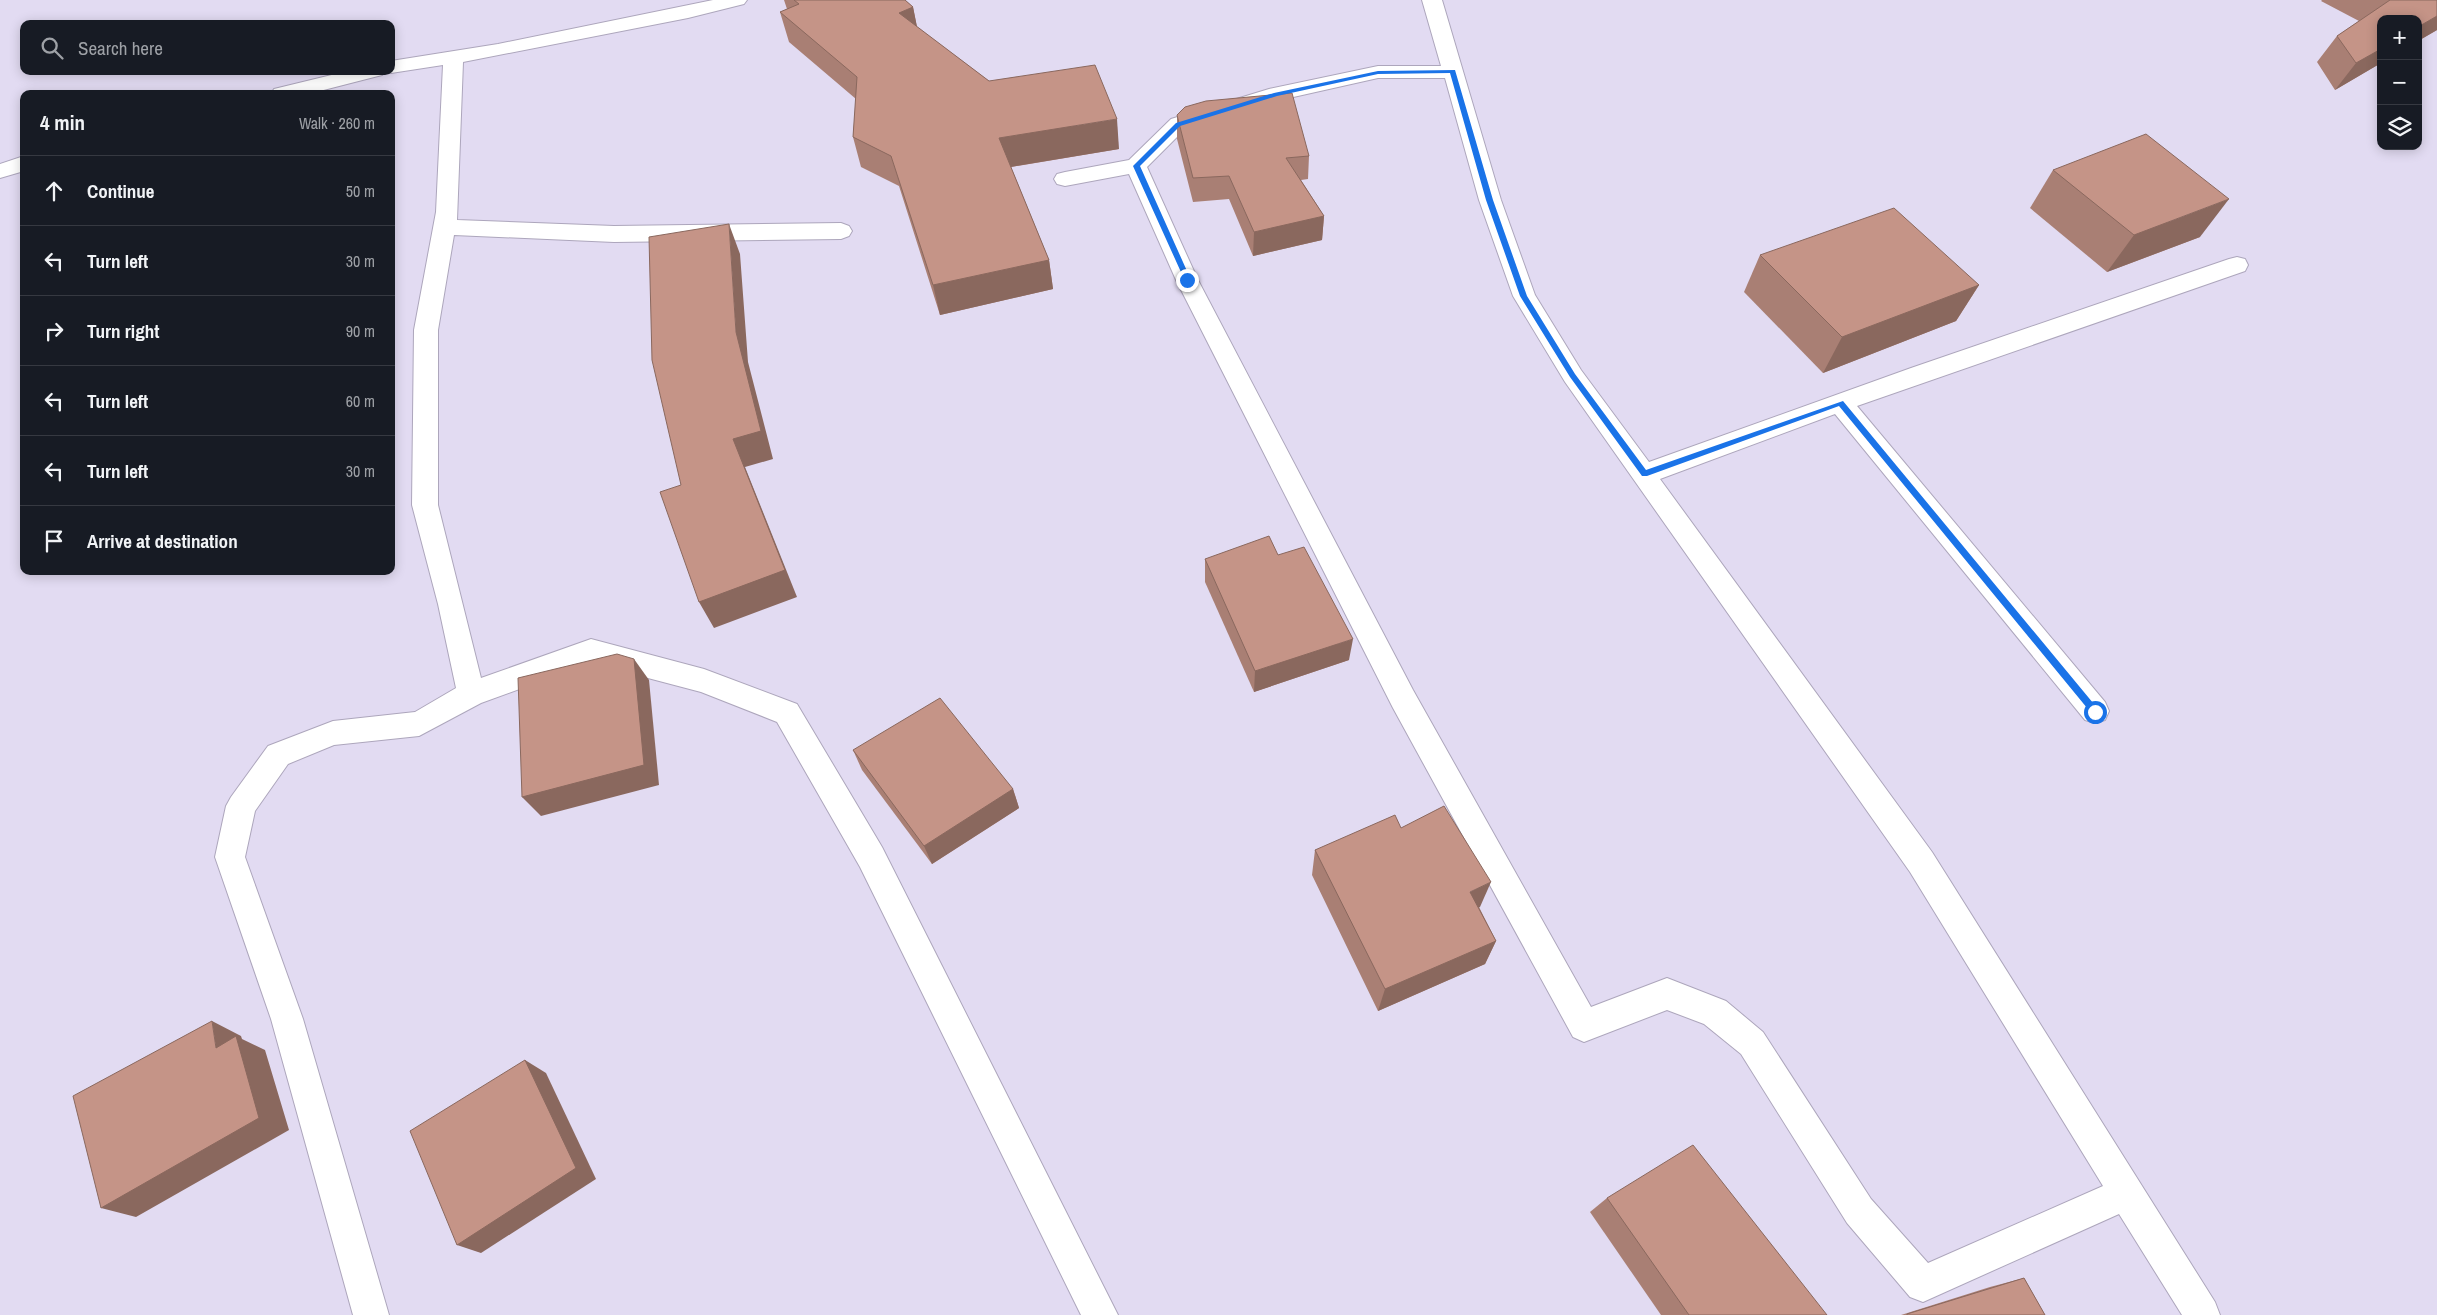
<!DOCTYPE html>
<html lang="en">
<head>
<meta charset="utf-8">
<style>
	:root { --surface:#171b24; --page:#20242c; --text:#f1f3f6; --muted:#9ea1a6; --line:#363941 }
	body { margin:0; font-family:"Archivo Narrow",sans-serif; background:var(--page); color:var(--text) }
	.controls { position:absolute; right:15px; top:15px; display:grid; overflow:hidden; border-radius:10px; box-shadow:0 2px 12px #0003 }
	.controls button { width:45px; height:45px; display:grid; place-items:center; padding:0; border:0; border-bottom:1px solid var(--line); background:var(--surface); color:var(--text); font:25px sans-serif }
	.stop { position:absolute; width:15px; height:15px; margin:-11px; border:4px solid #1a73e8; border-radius:50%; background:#fff }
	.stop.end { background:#1a73e8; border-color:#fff; box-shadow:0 1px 5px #0008 }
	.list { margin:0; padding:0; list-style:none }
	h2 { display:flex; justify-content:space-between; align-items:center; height:65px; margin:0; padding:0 20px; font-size:21px }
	h2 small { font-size:16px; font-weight:400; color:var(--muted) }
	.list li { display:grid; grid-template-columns:32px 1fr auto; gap:15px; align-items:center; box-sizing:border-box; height:70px; padding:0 20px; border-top:1px solid var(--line) }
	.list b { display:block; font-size:19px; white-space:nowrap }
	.list em { font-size:16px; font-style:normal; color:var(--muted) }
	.icon { flex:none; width:28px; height:28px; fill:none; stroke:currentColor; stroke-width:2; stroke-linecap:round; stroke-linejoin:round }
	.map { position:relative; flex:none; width:2437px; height:1315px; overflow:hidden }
	.search { position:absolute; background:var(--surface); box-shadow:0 2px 12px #0003; left:20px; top:20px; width:375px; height:55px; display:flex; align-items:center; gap:12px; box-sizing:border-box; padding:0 18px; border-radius:10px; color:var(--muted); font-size:19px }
	.panel { position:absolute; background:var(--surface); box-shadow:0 2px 12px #0003; left:20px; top:90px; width:375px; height:485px; border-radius:10px }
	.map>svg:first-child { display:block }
</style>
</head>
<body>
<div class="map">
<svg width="2437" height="1315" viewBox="0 0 2437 1315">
	<rect width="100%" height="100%" fill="#e2dbf2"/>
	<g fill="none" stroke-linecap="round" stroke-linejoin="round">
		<g stroke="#ada6bc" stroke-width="2">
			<g id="minor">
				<polygon points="713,0 747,0 744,4 688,18 463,62 457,220 614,226 841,223 849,226 852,231 849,236 841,239 614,242 454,235 438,330 438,505 481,678 591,639 704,669 797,704 882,847 1118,1315 1081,1315 860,867 777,722 701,692 591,663 481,703 419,736 334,745 288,764 255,811 245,857 303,1019 389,1315 353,1315 271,1019 215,857 226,806 231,797 268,746 333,721 415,712 456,688 438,604 412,505 414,330 436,212 443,65 391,73 385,72 382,75 308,94 271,94 274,89 348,71 391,71 391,61 498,44"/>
				<path d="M1422,0H1442L1501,200L1535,295L1581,370L1649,462L1911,368L2229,259L2237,257L2245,259L2248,265L2245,271L1857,406L2105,702L2109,711L2105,720L2095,723L2085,720L1835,414L1660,479L1932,852L2215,1302L2220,1315H2182L2119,1214L1923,1302L1910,1297L1847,1223L1741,1054L1704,1024L1667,1010L1584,1042L1573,1037L1393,708L1176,280L1129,174L1065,186L1057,184L1054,179L1057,174L1065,172L1129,160L1171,119L1269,89L1378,66H1441ZM1378,78H1445L1479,200L1513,296L1565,382L1910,872L2103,1186L1928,1263L1871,1199L1763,1032L1726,1001L1667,978L1591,1007L1413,690L1198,280L1147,167L1185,129L1280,100Z"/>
				<polygon points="24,156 24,171 0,178 0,164"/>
			</g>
		</g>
		<use href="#minor" fill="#fff" fill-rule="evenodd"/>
	</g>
	<g fill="#a97f74">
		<polygon points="784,0 905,0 913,7 917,27 989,81 1119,149 1011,167 1049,260 1053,289 940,315 899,186 861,167 853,137 856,99 789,42 780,12 787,9"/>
		<polygon points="2322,0 2437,0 2437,30 2418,41 2418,19 2381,19 2381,63 2335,90 2317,62 2337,36 2359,21 2321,1"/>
		<polygon points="1177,115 1309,156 1308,179 1301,180 1324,216 1322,240 1253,256 1229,199 1193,202 1177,139"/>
		<polygon points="2053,170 2200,237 2107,272 2030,208"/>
		<polygon points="1760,255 1979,285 1956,321 1823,373 1744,292"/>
		<polygon points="1278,555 1349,660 1254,692 1205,582 1205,559"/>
		<polygon points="853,750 1013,789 1019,808 932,864 862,770"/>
		<polygon points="1401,828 1480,907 1479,907 1496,941 1485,964 1378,1011 1312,875 1315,850"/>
		<polygon points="1607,1198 1827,1315 1661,1315 1590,1212"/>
		<polygon points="2024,1278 2045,1315 1901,1315 1990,1287"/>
	</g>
	<g fill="#8a685e">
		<polygon points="913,7 919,37 899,13"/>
		<polygon points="2437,16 2437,30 2418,41 2418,27"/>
		<polygon points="2381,49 2381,63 2335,90 2356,63"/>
		<polygon points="1117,119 1119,149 1004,168 999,138"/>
		<polygon points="2229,199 2200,237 2107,272 2134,235"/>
		<polygon points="1324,216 1322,240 1253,256 1254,232"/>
		<polygon points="729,224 740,254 748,362 773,459 745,467 797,597 714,628 699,602 733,439 736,332"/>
		<polygon points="1049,260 1053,289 940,315 933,285"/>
		<polygon points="1979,285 1956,321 1823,373 1842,337"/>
		<polygon points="1353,639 1349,660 1254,692 1255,671"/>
		<polygon points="634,659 649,680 659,785 541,816 522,797"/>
		<polygon points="1013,789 1019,808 932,864 924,846"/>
		<polygon points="1491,882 1480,907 1460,916 1470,892"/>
		<polygon points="1496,941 1485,964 1378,1011 1385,989"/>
		<polygon points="212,1021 241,1036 242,1039 265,1050 289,1130 136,1217 101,1208 216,1048"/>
		<polygon points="525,1060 546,1073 596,1179 481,1253 457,1245"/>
	</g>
	<g fill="#c59487" stroke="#8a685e">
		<polygon points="794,0 905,0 913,7 899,13 989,81 1095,65 1117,119 999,138 1049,260 933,285 891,156 853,137 857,77 780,12 799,4"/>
		<polygon points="2390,0 2437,0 2437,16 2418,27 2418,19 2381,19 2381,49 2356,63 2337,36"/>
		<polygon points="1292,93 1309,156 1286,158 1324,216 1254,232 1229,176 1193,178 1177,115 1185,107 1206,101"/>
		<polygon points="2146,134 2229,199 2134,235 2053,170"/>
		<polygon points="1894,208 1979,285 1842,337 1760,255"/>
		<polygon points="729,224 736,332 761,431 733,439 785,570 699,602 660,492 681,485 652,360 649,237"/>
		<polygon points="1269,536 1278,555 1304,547 1353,639 1255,671 1205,559"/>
		<polygon points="617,654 634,659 644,765 522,797 518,678"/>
		<polygon points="940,698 1013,789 924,846 853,750"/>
		<polygon points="1444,806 1491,882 1470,892 1496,941 1385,989 1315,850 1395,815 1401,828"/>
		<polygon points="212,1021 216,1048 236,1036 259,1118 101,1208 73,1096"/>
		<polygon points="525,1060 576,1168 457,1245 410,1131"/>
		<polygon points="1693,1145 1827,1315 1689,1315 1607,1198"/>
		<polygon points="2024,1278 2045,1315 1907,1315 1907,1314"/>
	</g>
	<polygon fill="#1a73e8" points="1455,70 1493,200 1527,296 1575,374 1646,470 1843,401 2098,709 2098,714 2092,714 1839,406 1647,476 1642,476 1570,377 1520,296 1486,200 1450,73 1378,74 1277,96 1180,126 1140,166 1191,280 1185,281 1133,166 1176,123 1274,93 1378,71"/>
</svg>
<div class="controls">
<button>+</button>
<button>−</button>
<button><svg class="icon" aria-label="layers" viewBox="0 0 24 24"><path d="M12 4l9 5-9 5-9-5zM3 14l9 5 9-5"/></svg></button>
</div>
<div class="stop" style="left:2095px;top:712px"></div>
<div class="stop end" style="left:1187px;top:280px"></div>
<div class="search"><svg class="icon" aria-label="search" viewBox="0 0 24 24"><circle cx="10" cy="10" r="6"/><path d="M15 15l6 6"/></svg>Search here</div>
<section class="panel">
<h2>4 min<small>Walk · 260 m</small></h2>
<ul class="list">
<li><svg class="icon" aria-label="ahead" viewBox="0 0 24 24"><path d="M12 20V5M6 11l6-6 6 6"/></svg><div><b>Continue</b></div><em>50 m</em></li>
<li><svg class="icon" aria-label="left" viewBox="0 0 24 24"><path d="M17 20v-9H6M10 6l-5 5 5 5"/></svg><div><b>Turn left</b></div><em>30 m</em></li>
<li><svg class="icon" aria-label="right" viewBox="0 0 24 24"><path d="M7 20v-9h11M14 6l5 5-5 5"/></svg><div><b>Turn right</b></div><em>90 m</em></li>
<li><svg class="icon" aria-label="left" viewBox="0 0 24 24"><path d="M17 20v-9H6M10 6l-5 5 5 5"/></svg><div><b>Turn left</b></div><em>60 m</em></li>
<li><svg class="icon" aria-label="left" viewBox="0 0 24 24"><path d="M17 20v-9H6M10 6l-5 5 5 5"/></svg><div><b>Turn left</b></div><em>30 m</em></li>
<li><svg class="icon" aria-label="arrive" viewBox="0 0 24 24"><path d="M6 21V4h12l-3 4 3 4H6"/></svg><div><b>Arrive at destination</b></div></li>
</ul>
</section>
</div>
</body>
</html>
